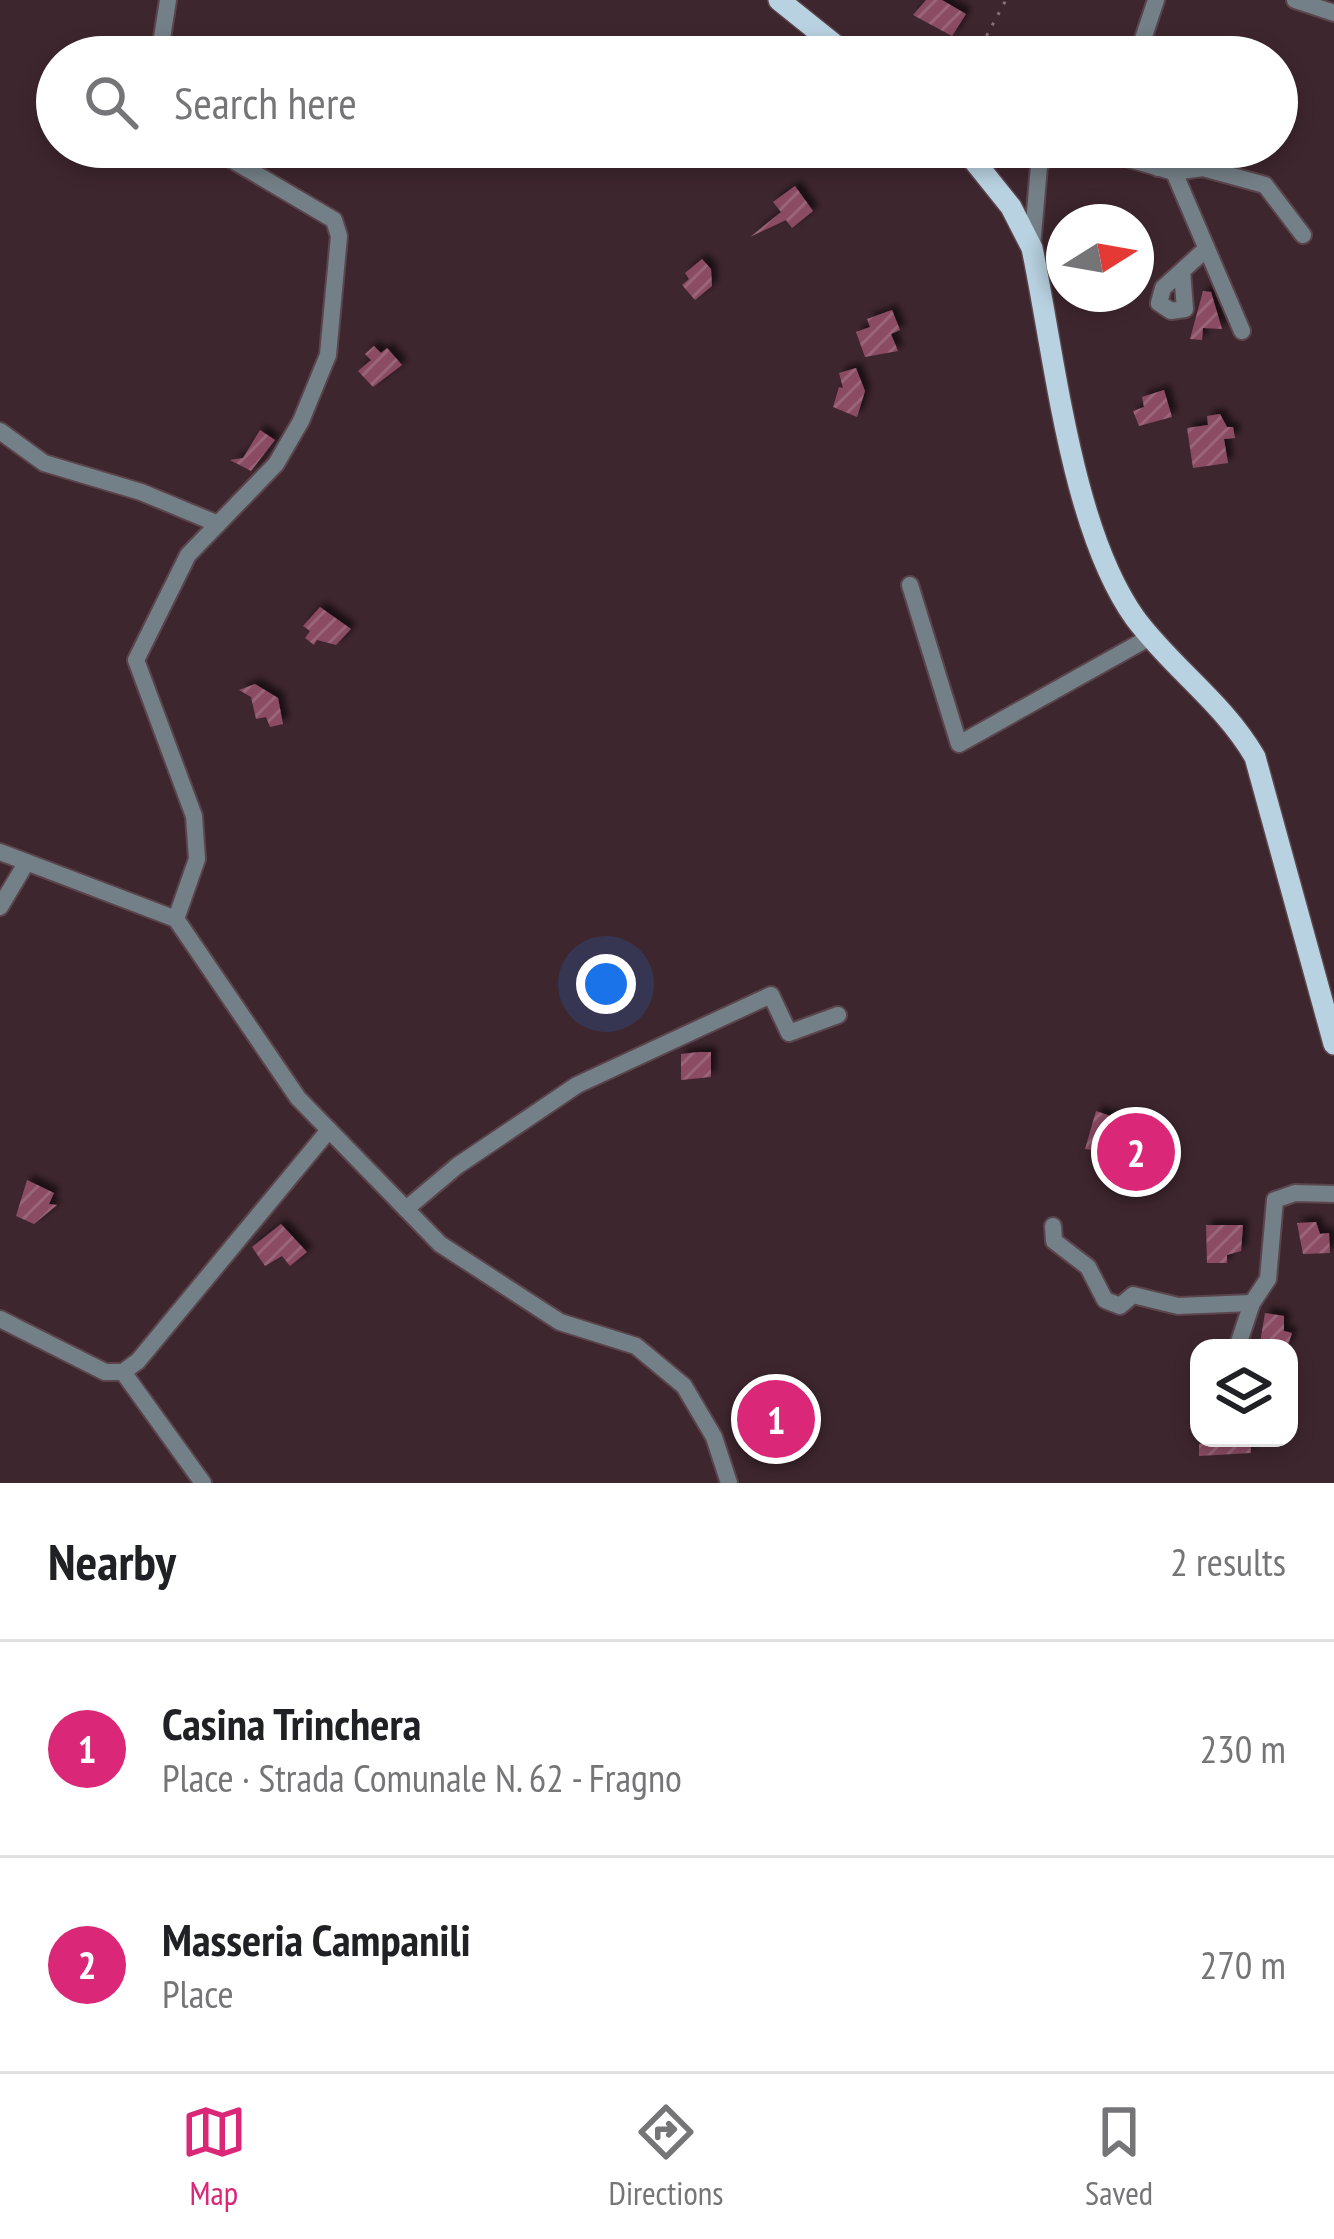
<!DOCTYPE html>
<html lang="en">
<head>
<meta charset="utf-8">
<style>
	:root { --surface:#fff; --page:#f6f6f6; --text:#202124; --muted:#757577; --line:#e0e0e0; --accent:#db2777 }
	body { margin:0; font-family:"PT Sans Narrow",sans-serif; background:var(--page); color:var(--text) }
	.controls { position:absolute; right:36px; bottom:36px; display:grid; overflow:hidden; border-radius:24px; box-shadow:0 6px 18px #0003 }
	.controls button { width:108px; height:108px; display:grid; place-items:center; padding:0; border:0; border-bottom:3px solid var(--line); background:var(--surface); color:var(--text); font:60px sans-serif }
	.compass { position:absolute; left:1046px; top:204px; width:108px; height:108px; border-radius:50%; background:var(--surface); box-shadow:0 6px 18px #0003; rotate:79deg }
	.you { position:absolute; left:606px; top:984px; width:42px; height:42px; margin:-30px; border:9px solid #fff; border-radius:50%; background:#1a73e8; box-shadow:0 0 0 18px #1a73e833 }
	.badge { display:grid; place-items:center; width:78px; height:78px; border-radius:50%; background:var(--accent); color:#fff; font-size:39px; font-weight:700 }
	.pin { position:absolute; translate:-50% -50%; border:6px solid #fff; box-shadow:0 3px 12px #0006 }
	.list { margin:0; padding:0; list-style:none }
	h2 { display:flex; justify-content:space-between; align-items:center; height:156px; margin:0; padding:0 48px; font-size:51px }
	h2 small { font-size:39px; font-weight:400; color:var(--muted) }
	.list li { display:grid; grid-template-columns:78px 1fr auto; gap:36px; align-items:center; box-sizing:border-box; height:216px; padding:0 48px; border-top:3px solid var(--line) }
	.list b { display:block; font-size:45px; white-space:nowrap }
	.list p { margin:0; font-size:39px; white-space:nowrap; color:var(--muted) }
	.list em { font-size:39px; font-style:normal; color:var(--muted) }
	.icon { flex:none; width:66px; height:66px; fill:none; stroke:currentColor; stroke-width:2; stroke-linecap:round; stroke-linejoin:round }
	.map { position:relative; flex:none; width:1334px; height:1483px; overflow:hidden }
	.search { position:absolute; background:var(--surface); box-shadow:0 6px 18px #0003; left:36px; right:36px; top:36px; height:132px; display:flex; align-items:center; gap:30px; box-sizing:border-box; padding:0 42px; border-radius:66px; color:var(--muted); font-size:45px }
	.sheet { height:588px; background:var(--surface) }
	nav { display:flex; justify-content:space-around; align-items:center; box-sizing:border-box; height:168px; border-top:3px solid var(--line); background:var(--surface); font-size:33px; color:var(--muted) }
	nav a { display:grid; justify-items:center; gap:6px }
	nav .on { color:var(--accent) }
	.map>svg:first-child { display:block }
</style>
</head>
<body>
<div class="map">
<svg width="1334" height="1483" viewBox="0 0 1334 1483">
	<defs>
		<pattern id="building-hatch" width="6" height="6" patternUnits="userSpaceOnUse" patternTransform="scale(3)"><rect width="6" height="6" fill="#8b4c64"/><path d="M-1 1l2-2M0 6l6-6M5 7l2-2" fill="none" stroke="#9b6579"/></pattern>
		<filter id="shadow"><feDropShadow dx="5.5" dy="-5.5" stdDeviation="3" flood-color="#0009"/></filter>
	</defs>
	<rect width="100%" height="100%" fill="#3e262e"/>
	<g fill="url(#building-hatch)" filter="url(#shadow)">
		<polygon points="926,0 942,0 966,14 952,36 913,15"/>
		<polygon points="795,186 813,211 792,228 786,220 750,237 781,212 773,202"/>
		<polygon points="702,259 711,269 712,286 695,300 682,285 689,279 685,273"/>
		<polygon points="1203,291 1211,292 1222,329 1203,328 1202,340 1190,339"/>
		<polygon points="892,310 900,330 891,334 898,351 865,357 856,332 870,327 867,319"/>
		<polygon points="374,346 381,353 387,348 402,365 373,387 358,371 371,360 365,354"/>
		<polygon points="856,368 865,391 857,417 833,407 839,387 843,388 839,373"/>
		<polygon points="1164,390 1172,417 1139,426 1133,411 1144,407 1142,397"/>
		<polygon points="1220,414 1227,427 1233,427 1235,438 1224,439 1228,463 1193,468 1187,428 1208,425 1207,416"/>
		<polygon points="260,430 275,440 251,471 230,460 243,458"/>
		<polygon points="320,607 351,629 336,645 317,640 314,645 305,638 310,631 303,626"/>
		<polygon points="255,684 278,698 283,724 270,727 266,717 256,719 251,697 239,690"/>
		<polygon points="699,1052 711,1052 711,1077 681,1080 681,1054"/>
		<polygon points="1096,1111 1160,1133 1149,1186 1129,1173 1133,1155 1085,1149"/>
		<polygon points="27,1180 54,1193 49,1204 57,1205 34,1224 16,1216"/>
		<polygon points="1316,1222 1320,1234 1329,1233 1330,1253 1303,1254 1297,1223"/>
		<polygon points="281,1224 307,1252 290,1266 282,1256 265,1266 252,1247"/>
		<polygon points="1206,1225 1243,1225 1241,1251 1227,1255 1227,1263 1207,1263"/>
		<polygon points="1265,1313 1284,1316 1284,1331 1292,1333 1287,1348 1260,1343"/>
		<polygon points="1221,1438 1250,1438 1251,1453 1199,1456 1199,1444 1221,1443"/>
	</g>
	<g fill="none" stroke-linecap="round" stroke-linejoin="round">
		<g stroke="#5b454c" stroke-width="20">
			<g id="minor">
				<polyline points="1295,0 1334,13"/>
				<polyline points="159,57 168,0"/>
				<polyline points="1137,57 1156,0"/>
				<polyline points="210,147 334,220 339,236 328,355 301,421 276,464 188,555 136,660 194,816 197,859 176,919 298,1098 440,1244 560,1322 636,1346 684,1386 714,1437 729,1483"/>
				<polyline points="1076,147 1102,147"/>
				<polyline points="1101,151 1174,172 1203,168 1265,185 1303,235"/>
				<polyline points="1158,168 1200,147"/>
				<polyline points="1174,172 1242,331"/>
				<polyline points="1032,247 1039,166 1053,147"/>
				<polyline points="1182,271 1185,309 1171,311 1159,303 1163,288 1206,249"/>
				<polyline points="0,431 44,463 141,492 218,524"/>
				<polyline points="910,585 959,744 1152,636"/>
				<polyline points="0,852 176,919"/>
				<polyline points="0,907 25,865"/>
				<polyline points="406,1209 457,1166 577,1085 771,995 789,1033 838,1015"/>
				<polyline points="1053,1226 1054,1241 1088,1267 1105,1300 1120,1306 1133,1295 1178,1306 1252,1303"/>
				<polyline points="0,1319 105,1372 123,1372 138,1361 329,1130"/>
				<polyline points="1237,1348 1252,1303 1268,1279 1275,1200 1295,1193 1334,1194"/>
				<polyline points="123,1372 203,1483"/>
			</g>
		</g>
		<g stroke="#5b454c" stroke-width="24">
			<g id="major">
				<polyline points="779,0 850,57"/>
				<path d="M963,147L1011,207L1032,248C1055,357 1071,528 1135,618C1172,668 1223,702 1255,757L1334,1044"/>
			</g>
		</g>
		<polyline stroke="#847077" stroke-width="3" stroke-dasharray="3 9" stroke-linecap="butt" points="975,57 1006,0"/>
		<use href="#minor" stroke="#748087" stroke-width="16"/>
		<use href="#major" stroke="#b9d2e1" stroke-width="21"/>
	</g>
</svg>
<div class="controls">
<button><svg class="icon" aria-label="layers" viewBox="0 0 24 24"><path d="M12 4l9 5-9 5-9-5zM3 14l9 5 9-5"/></svg></button>
</div>
<svg class="compass" viewBox="-18 -18 36 36"><path d="M0-13l5 13h-10z" fill="#e53935"/><path d="M0 13l5-13h-10z" fill="#757577"/></svg>
<div class="you"></div>
<div class="pin badge" style="left:776px;top:1419px">1</div>
<div class="pin badge" style="left:1136px;top:1152px">2</div>
<div class="search"><svg class="icon" aria-label="search" viewBox="0 0 24 24"><circle cx="10" cy="10" r="6"/><path d="M15 15l6 6"/></svg>Search here</div>
</div>
<section class="sheet">
<h2>Nearby<small>2 results</small></h2>
<ul class="list">
<li><span class="badge">1</span><div><b>Casina Trinchera</b><p>Place · Strada Comunale N. 62 - Fragno</p></div><em>230 m</em></li>
<li><span class="badge">2</span><div><b>Masseria Campanili</b><p>Place</p></div><em>270 m</em></li>
</ul>
</section>
<nav>
<a class="on"><svg class="icon" aria-label="map" viewBox="0 0 24 24"><path d="M3 6l6-2 6 2 6-2v14l-6 2-6-2-6 2zM9 4v14M15 6v14"/></svg>Map</a>
<a><svg class="icon" aria-label="directions" viewBox="0 0 24 24"><path d="M12 3l9 9-9 9-9-9zM9 14v-3h6M13 9l2 2-2 2"/></svg>Directions</a>
<a><svg class="icon" aria-label="saved" viewBox="0 0 24 24"><path d="M7 4h10v16l-5-4-5 4z"/></svg>Saved</a>
</nav>
</body>
</html>
